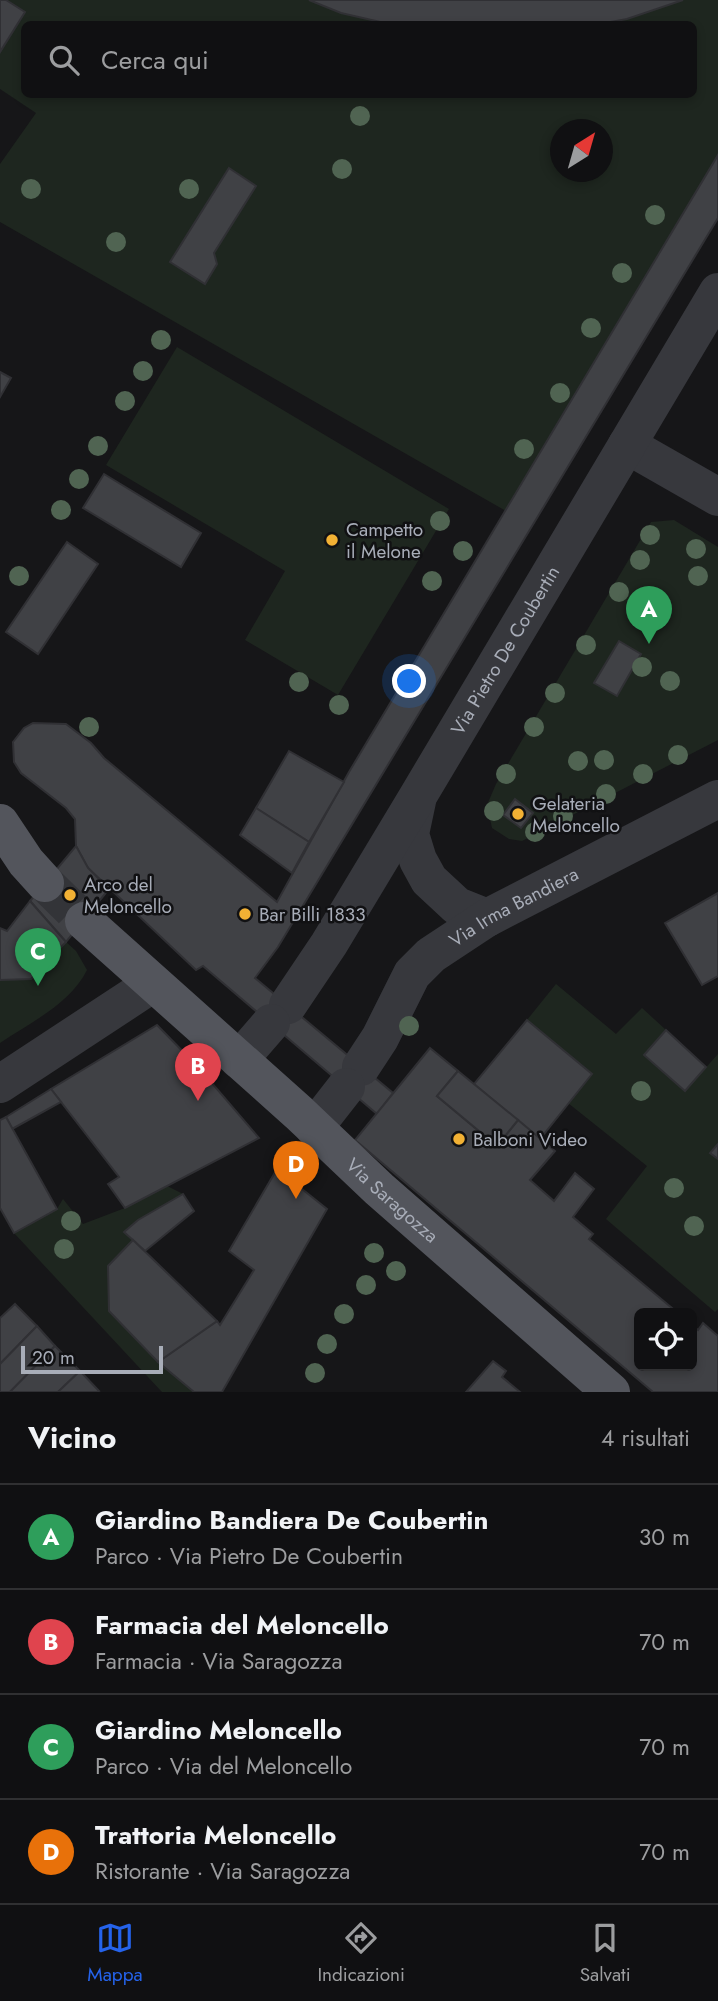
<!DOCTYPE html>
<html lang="it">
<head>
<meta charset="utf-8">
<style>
	:root { --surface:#101012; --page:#1e1e20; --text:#f1f3f6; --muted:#9c9d9f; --line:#303032; --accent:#2563eb }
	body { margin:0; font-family:Jost,sans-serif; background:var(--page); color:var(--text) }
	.controls { position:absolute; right:21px; bottom:21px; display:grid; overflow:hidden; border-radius:10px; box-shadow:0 4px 10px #0003 }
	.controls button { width:63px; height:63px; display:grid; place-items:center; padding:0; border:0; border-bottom:2px solid var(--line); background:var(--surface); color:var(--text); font:35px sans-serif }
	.compass { position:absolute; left:550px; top:119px; width:63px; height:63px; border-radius:50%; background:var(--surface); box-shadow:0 4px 10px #0003; rotate:37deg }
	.scale { position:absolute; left:21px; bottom:18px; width:142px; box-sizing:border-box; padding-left:7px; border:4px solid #a8adb8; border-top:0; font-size:19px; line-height:24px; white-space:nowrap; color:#a8adb8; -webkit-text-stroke:5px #111113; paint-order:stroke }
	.you { position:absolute; left:410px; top:682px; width:24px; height:24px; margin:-18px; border:5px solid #fff; border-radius:50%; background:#1a73e8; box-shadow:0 0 0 10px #1a73e833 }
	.badge { display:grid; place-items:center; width:46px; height:46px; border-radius:50%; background:var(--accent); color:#fff; font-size:23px; font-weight:700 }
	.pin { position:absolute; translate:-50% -58px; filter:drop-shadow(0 2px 4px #0008) }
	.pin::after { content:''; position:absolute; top:37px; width:24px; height:21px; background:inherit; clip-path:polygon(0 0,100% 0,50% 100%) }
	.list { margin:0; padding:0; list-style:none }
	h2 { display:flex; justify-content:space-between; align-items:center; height:91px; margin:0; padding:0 28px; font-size:30px }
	h2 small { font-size:23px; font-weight:400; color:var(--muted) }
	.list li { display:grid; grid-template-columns:46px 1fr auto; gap:21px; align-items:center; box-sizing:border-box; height:105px; padding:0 28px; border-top:2px solid var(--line) }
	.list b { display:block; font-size:26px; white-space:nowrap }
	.list p { margin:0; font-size:23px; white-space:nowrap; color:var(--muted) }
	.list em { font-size:23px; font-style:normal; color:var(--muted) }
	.icon { flex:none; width:38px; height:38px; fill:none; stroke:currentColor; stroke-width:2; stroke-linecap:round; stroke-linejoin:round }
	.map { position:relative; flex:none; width:718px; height:1392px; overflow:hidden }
	.search { position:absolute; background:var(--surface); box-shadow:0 4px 10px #0003; left:21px; right:21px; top:21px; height:77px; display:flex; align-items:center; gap:18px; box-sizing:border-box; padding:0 24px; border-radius:10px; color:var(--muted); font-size:26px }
	.sheet { height:511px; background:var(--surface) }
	nav { display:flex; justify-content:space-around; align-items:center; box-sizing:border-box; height:98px; border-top:2px solid var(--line); background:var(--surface); font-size:19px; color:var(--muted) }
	nav a { display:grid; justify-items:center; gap:4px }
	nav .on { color:var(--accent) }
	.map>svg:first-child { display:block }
</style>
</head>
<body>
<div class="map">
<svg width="718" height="1392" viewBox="0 0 718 1392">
	<rect width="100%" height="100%" fill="#161618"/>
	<g fill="#1e261f" fill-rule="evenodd">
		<path d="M0,0H718V155L506,511L0,222V164L36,113L0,89ZM24,24H694V94H24ZM560,130H602V172H560Z"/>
		<polygon points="177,347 449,509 338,695 245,640 285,571 106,465"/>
		<polygon points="674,520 718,547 718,740 522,841 509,839 492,828 487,805 496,784 651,522"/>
		<path d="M66,942L76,951L87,970C70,1004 31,1022 0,1043V980L31,978Z"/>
		<polygon points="556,984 616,1034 642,1008 666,1030 644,1055 685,1091 718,1054 718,1144 711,1153 718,1159 718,1309 715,1312 606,1219 647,1166 568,1103 591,1074 527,1020"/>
		<polygon points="167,1186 183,1194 138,1220 124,1232 133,1240 158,1362 194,1392 162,1392 14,1233 57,1209 63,1199 83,1224 125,1208"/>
	</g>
	<g fill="#404145" stroke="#303034" stroke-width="2">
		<polygon points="0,0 6,0 25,12 0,52"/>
		<polygon points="309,0 683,0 627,19 600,24 389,24 341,13"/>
		<polygon points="718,155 718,218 278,947 255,978 393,1093 377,1114 203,966 196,970 88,868 76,846 75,819 66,808 21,773 14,762 13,742 24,728 33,723 66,724 91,743 104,758 277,902 349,772"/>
		<polygon points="229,168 256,186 214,253 217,264 205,284 170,262"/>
		<polygon points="0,372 11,378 0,397"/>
		<polygon points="104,474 201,533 181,567 83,508"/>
		<polygon points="67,542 98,564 38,654 6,632"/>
		<polygon points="619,641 641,654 617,696 594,683"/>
		<polygon points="289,751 344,782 309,842 256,808"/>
		<polygon points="515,799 533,813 521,828 503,815"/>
		<polygon points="256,808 309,842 292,873 240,835"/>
		<polygon points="76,846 88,868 109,889 66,942 30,901"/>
		<polygon points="718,893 718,976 702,985 665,923"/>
		<polygon points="30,901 66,942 31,979 0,980 0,928 7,931"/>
		<polygon points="527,1020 592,1074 540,1139 474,1084"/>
		<polygon points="157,1025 199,1068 259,1138 125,1208 108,1184 119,1177 51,1089"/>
		<polygon points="666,1030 706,1067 685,1091 644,1055"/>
		<polygon points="430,1048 458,1071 437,1096 497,1146 518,1120 555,1151 530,1180 554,1201 575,1173 594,1189 573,1217 593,1234 589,1239 678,1313 639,1313 639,1366 692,1366 692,1325 698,1330 703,1323 718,1336 718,1392 653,1392 355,1140"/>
		<polygon points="458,1071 518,1120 497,1146 437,1096"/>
		<polygon points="51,1089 61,1102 12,1129 6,1117"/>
		<polygon points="6,1117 57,1209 14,1233 0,1208 0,1120"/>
		<polygon points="718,1144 718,1159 710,1153"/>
		<polygon points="277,1169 327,1209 222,1392 194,1392 158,1362 217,1321 220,1325 254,1270 229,1251"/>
		<polygon points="183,1194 194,1211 145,1251 124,1232 138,1220"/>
		<polygon points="133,1240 217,1321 158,1362 109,1311 108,1266"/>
		<polygon points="15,1304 37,1326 0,1364 0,1318"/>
		<polygon points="37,1326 55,1346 10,1392 0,1392 0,1364"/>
		<polygon points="55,1346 80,1371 58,1392 10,1392"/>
		<polygon points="493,1361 506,1371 502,1377 520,1392 466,1392"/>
		<polygon points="80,1371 99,1391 97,1392 58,1392"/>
	</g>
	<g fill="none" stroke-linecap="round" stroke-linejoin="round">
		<polyline stroke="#333438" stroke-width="38" stroke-dasharray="38 19" stroke-linecap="butt" points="45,883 84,921"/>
		<g stroke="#37383d" stroke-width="38">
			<polyline points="627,445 718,497"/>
			<polyline points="417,801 410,834 418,860 429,880 457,906 487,918"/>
			<path id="s1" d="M288,1005L329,944L418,796L718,292"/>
			<polyline points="239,1060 271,1023"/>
			<path id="s2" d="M361,1067L380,1038L412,974L431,955L487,918L718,799"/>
			<polyline points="0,1084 152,984"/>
			<polyline points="314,1128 346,1087"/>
		</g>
		<g stroke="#53555c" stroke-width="38">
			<polyline points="0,823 26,862 45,883"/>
			<path id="s3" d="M84,921L299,1113L379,1189L611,1392"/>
		</g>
	</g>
	<g fill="#506452">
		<circle cx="360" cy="116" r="10"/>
		<circle cx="342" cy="169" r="10"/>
		<circle cx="31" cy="189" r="10"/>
		<circle cx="189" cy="189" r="10"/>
		<circle cx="655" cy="215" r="10"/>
		<circle cx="116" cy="242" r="10"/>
		<circle cx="622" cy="273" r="10"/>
		<circle cx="591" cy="328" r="10"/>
		<circle cx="161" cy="340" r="10"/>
		<circle cx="143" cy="371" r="10"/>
		<circle cx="560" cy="393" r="10"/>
		<circle cx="125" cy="401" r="10"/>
		<circle cx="98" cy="446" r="10"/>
		<circle cx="524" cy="449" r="10"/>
		<circle cx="79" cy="479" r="10"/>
		<circle cx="61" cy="510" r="10"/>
		<circle cx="440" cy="521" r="10"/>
		<circle cx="650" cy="535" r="10"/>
		<circle cx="696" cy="549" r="10"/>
		<circle cx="463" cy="551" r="10"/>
		<circle cx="640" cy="560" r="10"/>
		<circle cx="19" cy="576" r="10"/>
		<circle cx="698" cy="576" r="10"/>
		<circle cx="432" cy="581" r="10"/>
		<circle cx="619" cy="592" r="10"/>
		<circle cx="586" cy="645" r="10"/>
		<circle cx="642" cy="667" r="10"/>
		<circle cx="670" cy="681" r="10"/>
		<circle cx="299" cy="682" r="10"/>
		<circle cx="555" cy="693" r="10"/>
		<circle cx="339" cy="705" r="10"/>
		<circle cx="89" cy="727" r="10"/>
		<circle cx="534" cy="727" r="10"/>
		<circle cx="678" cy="755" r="10"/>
		<circle cx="604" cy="760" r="10"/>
		<circle cx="578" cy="761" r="10"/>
		<circle cx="506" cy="774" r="10"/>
		<circle cx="643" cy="774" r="10"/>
		<circle cx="606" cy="794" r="10"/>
		<circle cx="494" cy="811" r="10"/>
		<circle cx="563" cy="816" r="10"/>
		<circle cx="535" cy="832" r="10"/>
		<circle cx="409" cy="1026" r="10"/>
		<circle cx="641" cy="1091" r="10"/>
		<circle cx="674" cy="1188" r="10"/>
		<circle cx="71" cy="1221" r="10"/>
		<circle cx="694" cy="1226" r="10"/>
		<circle cx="64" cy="1249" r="10"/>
		<circle cx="374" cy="1253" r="10"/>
		<circle cx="396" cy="1271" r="10"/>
		<circle cx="366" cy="1285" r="10"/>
		<circle cx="344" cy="1314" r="10"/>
		<circle cx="327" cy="1344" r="10"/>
		<circle cx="315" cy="1373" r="10"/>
	</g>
	<g fill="#f2b134" stroke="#111113" stroke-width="2.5">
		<circle cx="332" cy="540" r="7"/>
		<circle cx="518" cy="814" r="7"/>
		<circle cx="70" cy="895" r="7"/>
		<circle cx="245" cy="914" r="7"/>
		<circle cx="459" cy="1139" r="7"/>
	</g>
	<g text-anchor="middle" stroke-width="5" stroke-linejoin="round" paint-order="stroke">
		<g font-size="19" fill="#a8adb8" stroke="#111113" text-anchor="start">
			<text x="346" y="536">Campetto<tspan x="346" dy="22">il Melone</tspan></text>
			<text x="532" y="810">Gelateria<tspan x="532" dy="22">Meloncello</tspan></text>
			<text x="84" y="891">Arco del<tspan x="84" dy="22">Meloncello</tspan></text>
			<text x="259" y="921">Bar Billi 1833</text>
			<text x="473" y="1146">Balboni Video</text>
		</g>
		<g font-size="19" fill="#a8adb8" stroke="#111113">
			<text dy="7" stroke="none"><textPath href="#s1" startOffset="416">Via Pietro De Coubertin</textPath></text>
			<text dy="7" stroke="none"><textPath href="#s2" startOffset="229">Via Irma Bandiera</textPath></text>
			<text dy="7" stroke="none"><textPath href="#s3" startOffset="416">Via Saragozza</textPath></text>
		</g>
	</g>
</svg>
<div class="controls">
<button><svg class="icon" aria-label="locate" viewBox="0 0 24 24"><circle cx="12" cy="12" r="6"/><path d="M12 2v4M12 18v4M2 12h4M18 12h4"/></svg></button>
</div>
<svg class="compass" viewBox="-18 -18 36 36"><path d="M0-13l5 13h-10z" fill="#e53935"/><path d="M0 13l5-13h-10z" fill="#9c9d9f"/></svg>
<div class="scale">20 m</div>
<div class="you"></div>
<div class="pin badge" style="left:649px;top:644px;background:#2e9e5b">A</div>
<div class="pin badge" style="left:198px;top:1101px;background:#e0444e">B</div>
<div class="pin badge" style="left:38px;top:986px;background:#2e9e5b">C</div>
<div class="pin badge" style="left:296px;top:1199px;background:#e8710a">D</div>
<div class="search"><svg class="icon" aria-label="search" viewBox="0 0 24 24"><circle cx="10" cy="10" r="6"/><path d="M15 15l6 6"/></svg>Cerca qui</div>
</div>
<section class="sheet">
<h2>Vicino<small>4 risultati</small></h2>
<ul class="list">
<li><span class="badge" style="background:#2e9e5b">A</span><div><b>Giardino Bandiera De Coubertin</b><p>Parco · Via Pietro De Coubertin</p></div><em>30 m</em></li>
<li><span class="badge" style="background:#e0444e">B</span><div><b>Farmacia del Meloncello</b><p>Farmacia · Via Saragozza</p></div><em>70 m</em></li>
<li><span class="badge" style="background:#2e9e5b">C</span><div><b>Giardino Meloncello</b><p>Parco · Via del Meloncello</p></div><em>70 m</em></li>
<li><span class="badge" style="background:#e8710a">D</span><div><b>Trattoria Meloncello</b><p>Ristorante · Via Saragozza</p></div><em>70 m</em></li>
</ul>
</section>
<nav>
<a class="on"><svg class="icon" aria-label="map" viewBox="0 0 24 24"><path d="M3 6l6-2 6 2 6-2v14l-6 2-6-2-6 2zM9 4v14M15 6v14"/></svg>Mappa</a>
<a><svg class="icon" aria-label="directions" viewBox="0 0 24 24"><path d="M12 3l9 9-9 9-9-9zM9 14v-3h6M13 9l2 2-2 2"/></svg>Indicazioni</a>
<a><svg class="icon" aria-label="saved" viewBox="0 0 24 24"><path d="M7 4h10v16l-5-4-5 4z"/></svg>Salvati</a>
</nav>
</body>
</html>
